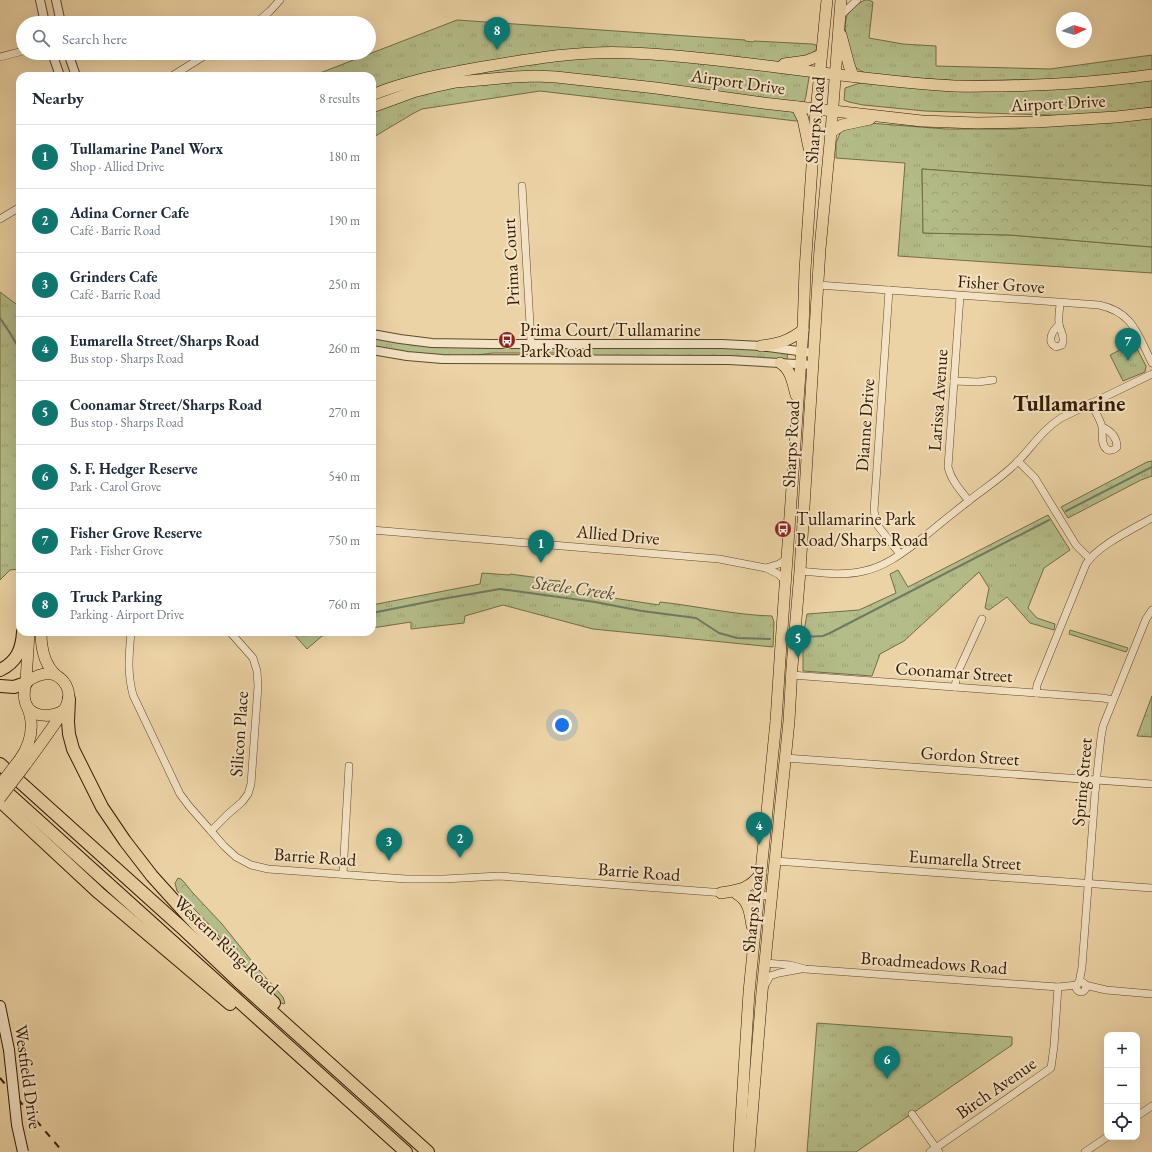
<!DOCTYPE html>
<html lang="en">
<head>
<meta charset="utf-8">
<style>
	:root { --surface:#fff; --page:#f6f6f7; --text:#1f2937; --muted:#747a83; --line:#e0e1e3; --accent:#0f766e }
	body { margin:0; font-family:"EB Garamond",serif; background:var(--page); color:var(--text) }
	.controls { position:absolute; right:12px; bottom:12px; display:grid; overflow:hidden; border-radius:8px; box-shadow:0 4px 16px #0002 }
	.controls button { width:36px; height:36px; display:grid; place-items:center; padding:0; border:0; border-bottom:1px solid var(--line); background:var(--surface); color:var(--text); font:20px sans-serif }
	.compass { position:absolute; left:1056px; top:12px; width:36px; height:36px; border-radius:50%; background:var(--surface); box-shadow:0 4px 16px #0002; rotate:86deg }
	.you { position:absolute; left:562px; top:725px; width:14px; height:14px; margin:-10px; border:3px solid #fff; border-radius:50%; background:#1a73e8; box-shadow:0 0 0 6px #1a73e833 }
	.badge { display:grid; place-items:center; width:26px; height:26px; border-radius:50%; background:var(--accent); color:#fff; font-size:13px; font-weight:700 }
	.pin { position:absolute; translate:-50% -33px; filter:drop-shadow(0 1px 2px #0008) }
	.pin::after { content:''; position:absolute; top:21px; width:14px; height:12px; background:inherit; clip-path:polygon(0 0,100% 0,50% 100%) }
	.list { margin:0; padding:0; list-style:none }
	h2 { display:flex; justify-content:space-between; align-items:center; height:52px; margin:0; padding:0 16px; font-size:17px }
	h2 small { font-size:13px; font-weight:400; color:var(--muted) }
	.list li { display:grid; grid-template-columns:26px 1fr auto; gap:12px; align-items:center; box-sizing:border-box; height:64px; padding:0 16px; border-top:1px solid var(--line) }
	.list b { display:block; font-size:15px; white-space:nowrap }
	.list p { margin:0; font-size:13px; white-space:nowrap; color:var(--muted) }
	.list em { font-size:13px; font-style:normal; color:var(--muted) }
	.icon { flex:none; width:22px; height:22px; fill:none; stroke:currentColor; stroke-width:2; stroke-linecap:round; stroke-linejoin:round }
	.map { position:relative; flex:none; width:1152px; height:1152px; overflow:hidden }
	.search { position:absolute; background:var(--surface); box-shadow:0 4px 16px #0002; left:16px; top:16px; width:360px; height:44px; display:flex; align-items:center; gap:10px; box-sizing:border-box; padding:0 14px; border-radius:22px; color:var(--muted); font-size:15px }
	.panel { position:absolute; background:var(--surface); box-shadow:0 4px 16px #0002; left:16px; top:72px; width:360px; height:564px; border-radius:12px }
	.map>svg:first-child { display:block }
</style>
</head>
<body>
<div class="map">
<svg width="1152" height="1152" viewBox="0 0 1152 1152">
	<defs>
		<pattern id="grass-tufts" width="24" height="20" patternUnits="userSpaceOnUse"><rect width="24" height="20" fill="#b4bd89"/><path d="M3 7l-1-3M5 7V3M7 7l1-3M15 17l-1-3M17 17v-4M19 17l1-3" fill="none" stroke="#9ba275"/></pattern>
		<pattern id="forest-crowns" width="20" height="18" patternUnits="userSpaceOnUse"><rect width="20" height="18" fill="#b4bd89"/><path d="M2 6a3 3 0 1 1 6 0M12 15a3 3 0 1 1 6 0" fill="none" stroke="#9ba275"/></pattern>
	</defs>
	<rect width="100%" height="100%" fill="#ecd3a5"/>
	<filter id="stains"><feTurbulence type="fractalNoise" baseFrequency=".005" numOctaves="4"/><feColorMatrix values="0 0 0 0 .2 0 0 0 0 .09 0 0 0 0 .02 0 0 0 .5 -.17"/></filter>
	<radialGradient id="worn" r=".72"><stop offset=".6" stop-color="#630" stop-opacity="0"/><stop offset="1" stop-color="#630" stop-opacity=".3"/></radialGradient>
	<g fill="url(#grass-tufts)" stroke="#736c46">
		<path d="M865,0H869L873,2L869,38L903,44L936,46V66L1050,69L1152,55V70C1104,76 1055,82 1007,82C960,82 914,78 868,74C863,72 858,70 854,66C847,59 842,22 848,14C852,8 858,3 865,0Z"/>
		<polygon points="457,20 745,40 745,41 753,42 754,41 812,44 816,45 817,48 813,53 806,96 799,120 796,121 540,91 422,109 414,113 372,138 372,76 316,76 320,73"/>
		<polygon points="1152,78 1152,107 1124,112 1075,116 925,111 863,105 849,102 844,100 845,88 860,83 871,82"/>
		<polygon points="1152,117 1152,186 922,169 923,233 1010,235 1152,247 1152,273 898,256 905,163 836,158 836,143 841,131 869,123 946,129 1016,129 1040,126"/>
		<polygon points="0,292 20,307 20,566 19,569 10,570 0,580"/>
		<polygon points="372,337 522,347 523,350 521,353 493,353 469,356 451,356 412,353 372,346"/>
		<polygon points="1134,343 1146,366 1145,372 1123,381 1110,355"/>
		<polygon points="541,348 734,348 788,351 787,360 588,356 564,353 544,353 541,351"/>
		<polygon points="1152,461 1152,476 1141,480 1068,518 1061,507 1147,462"/>
		<polygon points="1048,515 1070,550 1044,568 1028,608 1037,618 1055,624 1054,630 1030,623 1007,597 989,610 985,608 989,588 979,572 904,641 880,654 872,676 803,671 803,637 807,614 859,610 896,593 890,574 898,570 908,587"/>
		<path d="M482,573L510,575V574L547,579V580L560,581V590L659,605L660,602C698,606 734,615 772,616L774,622L773,647L593,629L503,605L465,616L464,623L411,629V622L372,628V605L480,584Z"/>
		<polygon points="1070,630 1128,648 1126,652 1069,634"/>
		<polygon points="292,632 345,632 322,636 307,649"/>
		<polygon points="1152,696 1152,737 1137,736"/>
		<polygon points="817,1023 1012,1037 1012,1045 856,1152 807,1152"/>
	</g>
	<g fill="url(#forest-crowns)" stroke="#736c46">
		<polygon points="922,169 1152,186 1152,247 1010,235 923,233"/>
		<polygon points="178,878 181,879 184,882 192,892 222,924 259,970 283,997 285,1003 284,1004 281,1003 240,965 216,932 177,891 175,883"/>
	</g>
	<g fill="none" stroke-linecap="round" stroke-linejoin="round">
		<g stroke="#707963" stroke-width="2">
			<polyline points="0,318 10,333 20,350"/>
			<polyline points="1066,511 1152,467"/>
			<polyline points="372,613 442,599 500,589 595,602 642,611 696,618 719,633 737,638 770,639"/>
			<polyline points="803,637 823,636 830,633 1049,520"/>
		</g>
		<g stroke="#60492c" stroke-width="8">
			<g id="minor">
				<polyline points="840,16 857,0"/>
				<polyline points="256,23 270,11 280,0"/>
				<polyline points="0,57 23,51"/>
				<polyline points="172,76 209,53"/>
				<polyline points="522,186 532,359"/>
				<polyline points="0,219 20,207"/>
				<path d="M818,285L1099,305C1133,312 1138,335 1152,363"/>
				<polyline points="889,290 874,511 878,526 900,554"/>
				<path d="M960,296L948,467C951,480 960,490 969,501"/>
				<path d="M1059,325C1052,331 1046,342 1056,347L1062,345C1066,336 1059,330 1059,323C1058,316 1060,309 1060,303"/>
				<polyline points="954,381 978,382 993,380"/>
				<path d="M1091,403C1094,409 1101,421 1102,427C1103,433 1100,446 1108,450C1112,451 1114,450 1117,447C1117,438 1111,431 1102,427"/>
				<polyline points="1018,461 1035,478 1076,545 1090,559"/>
				<polyline points="372,530 719,559 766,568 778,574 786,581"/>
				<polyline points="766,568 779,564 787,559"/>
				<path d="M800,571C821,573 843,576 864,571C887,566 905,551 924,537C938,525 952,514 966,503C981,491 998,480 1012,467C1030,451 1039,432 1061,418L1152,374"/>
				<path d="M131,632C129,655 127,672 133,695L180,794L189,806L211,831L224,846L236,857L251,865L268,869L406,879H444L499,876L725,893"/>
				<polyline points="791,675 1103,698 1113,700"/>
				<polyline points="955,687 957,674 982,619"/>
				<path d="M1036,693L1037,685L1086,564C1097,546 1133,529 1152,518"/>
				<polyline points="785,758 1152,784"/>
				<polyline points="211,831 228,814 242,802 248,794 251,784 258,686 257,671 253,658 230,632"/>
				<polyline points="775,861 1152,888"/>
				<polyline points="343,874 349,766"/>
				<polyline points="737,894 772,896"/>
				<polyline points="765,963 790,965 805,969 1058,987 1077,985"/>
				<circle cx="1081" cy="987" r="5"/>
				<polyline points="1079,983 1082,967 1095,793 1101,737 1103,726 1146,619 1152,610"/>
				<polyline points="765,985 770,976 779,973 801,969"/>
				<polyline points="1085,985 1106,990 1152,994"/>
				<polyline points="912,1114 939,1152"/>
				<polyline points="1137,1116 1152,1106"/>
				<polyline points="930,1152 1051,1068 1054,1046 1058,987"/>
				<polyline points="1085,1152 1107,1137"/>
			</g>
		</g>
		<g stroke="#60492c" stroke-width="10">
			<g id="tertiary">
				<polyline points="40,0 45,23"/>
				<polyline points="56,0 61,23"/>
				<polyline points="52,53 60,76"/>
				<polyline points="68,53 76,76"/>
				<polyline points="372,334 400,339 432,343 492,344 722,344 761,346 813,353"/>
				<polyline points="372,350 407,356 442,359 729,360 813,365"/>
			</g>
		</g>
		<g stroke="#321b03" stroke-width="12">
			<polyline id="secondary" points="0,1006 9,1050"/>
		</g>
		<g stroke="#321b03" stroke-width="12">
			<g id="primary">
				<polyline points="841,35 849,65 853,76"/>
				<polyline points="784,64 806,61 821,55"/>
				<path d="M372,95C408,80 445,74 483,67C532,59 582,50 632,53C735,58 836,78 939,85C960,87 981,86 1002,86C1053,85 1102,82 1152,75"/>
				<polyline points="372,107 413,92 433,87 456,82 491,79 513,77 536,76 556,77 656,88 763,103 922,121 977,123 1036,122 1116,117 1152,113"/>
				<polyline points="797,107 803,119 809,148"/>
				<polyline points="831,132 842,125 870,119"/>
				<path d="M761,346C778,344 789,341 803,330"/>
				<path d="M780,363C791,369 793,384 796,395"/>
				<path d="M41,632C41,648 44,665 57,676"/>
				<polyline points="26,682 29,632"/>
				<path d="M20,759C31,743 35,725 27,706"/>
				<path d="M26,764C37,749 48,734 58,719C62,713 67,707 68,700C71,690 64,679 55,675C45,671 35,676 26,682C24,690 23,701 28,708C36,718 54,717 64,710"/>
				<path d="M721,893C739,890 750,889 761,873"/>
				<path d="M737,894C749,901 750,913 752,926"/>
				<polyline points="739,1152 749,992 776,721 781,644 803,330 805,270 815,122 827,0"/>
				<polyline points="749,1152 762,992 789,721 792,667 800,571 820,249 831,132 841,0"/>
			</g>
		</g>
		<g stroke="#321b03" stroke-width="14">
			<g id="motorway">
				<path d="M0,670C17,662 22,649 23,632"/>
				<polyline points="0,686 14,687 26,683"/>
				<polyline points="69,699 68,722 69,734 73,749 102,807 125,841 152,876 180,907 235,967 274,1003"/>
				<polyline points="0,764 181,927 238,981 428,1152"/>
				<polyline points="0,786 406,1152"/>
				<polyline points="0,801 99,893 230,1004"/>
			</g>
		</g>
		<use href="#minor" stroke="#f3e2c4" stroke-width="7"/>
		<use href="#tertiary" stroke="#f3e2c4" stroke-width="8"/>
		<use href="#secondary" stroke="#f3e2c4" stroke-width="10"/>
		<use href="#primary" stroke="#ecd3a5" stroke-width="11"/>
		<use href="#motorway" stroke="#ecd3a5" stroke-width="12"/>
		<polyline stroke="#321b03" stroke-width="2" stroke-dasharray="7 7" stroke-linecap="butt" points="0,1078 63,1152"/>
		<g stroke="#321b03" stroke-width="12" stroke-linecap="butt">
			<polyline id="secondary-bridge" points="9,1050 17,1125 23,1152"/>
		</g>
		<g stroke="#321b03" stroke-width="12" stroke-linecap="butt">
			<g id="primary-bridge">
				<polyline points="0,785 20,759"/>
				<polyline points="0,798 26,764"/>
			</g>
		</g>
		<use href="#secondary-bridge" stroke="#f3e2c4" stroke-width="10"/>
		<use href="#primary-bridge" stroke="#ecd3a5" stroke-width="11"/>
	</g>
	<defs>
		<g id="bus-disc" transform="scale(0.9)"><circle r="9.5" fill="#8f2418" stroke="#f3e2c4"/><path d="M-5-6H5V4H4V6H2V4H-2V6H-4V4H-5ZM-3.5-4V0h7V-4ZM-3.5 1.2v1.5H-2V1.2ZM2 1.2v1.5H3.5V1.2Z" fill="#fff"/></g>
	</defs>
	<g fill-rule="evenodd">
		<use href="#bus-disc" x="507" y="340"/>
		<use href="#bus-disc" x="783" y="529"/>
	</g>
	<g text-anchor="middle" stroke-width="4" stroke-linejoin="round" paint-order="stroke">
		<g font-size="18" fill="#321b03" stroke="#f3e2c4">
			<text transform="translate(738 82) rotate(8)" y="6">Airport Drive</text>
			<text transform="translate(1058 103) rotate(-3)" y="6">Airport Drive</text>
			<text transform="translate(815 120) rotate(-85)" y="6">Sharps Road</text>
			<text transform="translate(511 262) rotate(-93)" y="6">Prima Court</text>
			<text transform="translate(1001 284) rotate(4)" y="6">Fisher Grove</text>
			<text transform="translate(938 400) rotate(-86)" y="6">Larissa Avenue</text>
			<text transform="translate(865 425) rotate(-86)" y="6">Dianne Drive</text>
			<text transform="translate(791 444) rotate(-87)" y="6">Sharps Road</text>
			<text transform="translate(618 535) rotate(5)" y="6">Allied Drive</text>
			<text transform="translate(954 672) rotate(4)" y="6">Coonamar Street</text>
			<text transform="translate(239 734) rotate(-86)" y="6">Silicon Place</text>
			<text transform="translate(970 756) rotate(4)" y="6">Gordon Street</text>
			<text transform="translate(1082 782) rotate(-85)" y="6">Spring Street</text>
			<text transform="translate(315 857) rotate(4)" y="6">Barrie Road</text>
			<text transform="translate(965 860) rotate(4)" y="6">Eumarella Street</text>
			<text transform="translate(639 872) rotate(4)" y="6">Barrie Road</text>
			<text transform="translate(753 909) rotate(-84)" y="6">Sharps Road</text>
			<text transform="translate(226 945) rotate(43)" y="6">Western Ring Road</text>
			<text transform="translate(934 963) rotate(4)" y="6">Broadmeadows Road</text>
			<text transform="translate(28 1077) rotate(82)" y="6">Westfield Drive</text>
			<text transform="translate(996 1088) rotate(-35)" y="6">Birch Avenue</text>
		</g>
		<g font-size="18" fill="#321b03" stroke="#f3e2c4" text-anchor="start">
			<text x="520" y="336">Prima Court/Tullamarine<tspan x="520" dy="21">Park Road</tspan></text>
			<text x="796" y="525">Tullamarine Park<tspan x="796" dy="21">Road/Sharps Road</tspan></text>
		</g>
		<g font-size="19" font-style="italic" fill="#514a33" stroke="#f3e2c4">
			<text transform="translate(574 587) rotate(8)" y="7">Steele Creek</text>
		</g>
		<g font-size="22" font-weight="bold" fill="#321b03" stroke="#f3e2c4">
			<text x="1069" y="411">Tullamarine</text>
		</g>
	</g>
	<rect width="100%" height="100%" filter="url(#stains)"/>
	<rect width="100%" height="100%" fill="url(#worn)"/>
</svg>
<div class="controls">
<button>+</button>
<button>−</button>
<button><svg class="icon" aria-label="locate" viewBox="0 0 24 24"><circle cx="12" cy="12" r="6"/><path d="M12 2v4M12 18v4M2 12h4M18 12h4"/></svg></button>
</div>
<svg class="compass" viewBox="-18 -18 36 36"><path d="M0-13l5 13h-10z" fill="#e53935"/><path d="M0 13l5-13h-10z" fill="#747a83"/></svg>
<div class="you"></div>
<div class="pin badge" style="left:541px;top:563px">1</div>
<div class="pin badge" style="left:460px;top:858px">2</div>
<div class="pin badge" style="left:389px;top:861px">3</div>
<div class="pin badge" style="left:759px;top:845px">4</div>
<div class="pin badge" style="left:798px;top:658px">5</div>
<div class="pin badge" style="left:887px;top:1079px">6</div>
<div class="pin badge" style="left:1128px;top:361px">7</div>
<div class="pin badge" style="left:497px;top:50px">8</div>
<div class="search"><svg class="icon" aria-label="search" viewBox="0 0 24 24"><circle cx="10" cy="10" r="6"/><path d="M15 15l6 6"/></svg>Search here</div>
<section class="panel">
<h2>Nearby<small>8 results</small></h2>
<ul class="list">
<li><span class="badge">1</span><div><b>Tullamarine Panel Worx</b><p>Shop · Allied Drive</p></div><em>180 m</em></li>
<li><span class="badge">2</span><div><b>Adina Corner Cafe</b><p>Café · Barrie Road</p></div><em>190 m</em></li>
<li><span class="badge">3</span><div><b>Grinders Cafe</b><p>Café · Barrie Road</p></div><em>250 m</em></li>
<li><span class="badge">4</span><div><b>Eumarella Street/Sharps Road</b><p>Bus stop · Sharps Road</p></div><em>260 m</em></li>
<li><span class="badge">5</span><div><b>Coonamar Street/Sharps Road</b><p>Bus stop · Sharps Road</p></div><em>270 m</em></li>
<li><span class="badge">6</span><div><b>S. F. Hedger Reserve</b><p>Park · Carol Grove</p></div><em>540 m</em></li>
<li><span class="badge">7</span><div><b>Fisher Grove Reserve</b><p>Park · Fisher Grove</p></div><em>750 m</em></li>
<li><span class="badge">8</span><div><b>Truck Parking</b><p>Parking · Airport Drive</p></div><em>760 m</em></li>
</ul>
</section>
</div>
</body>
</html>
